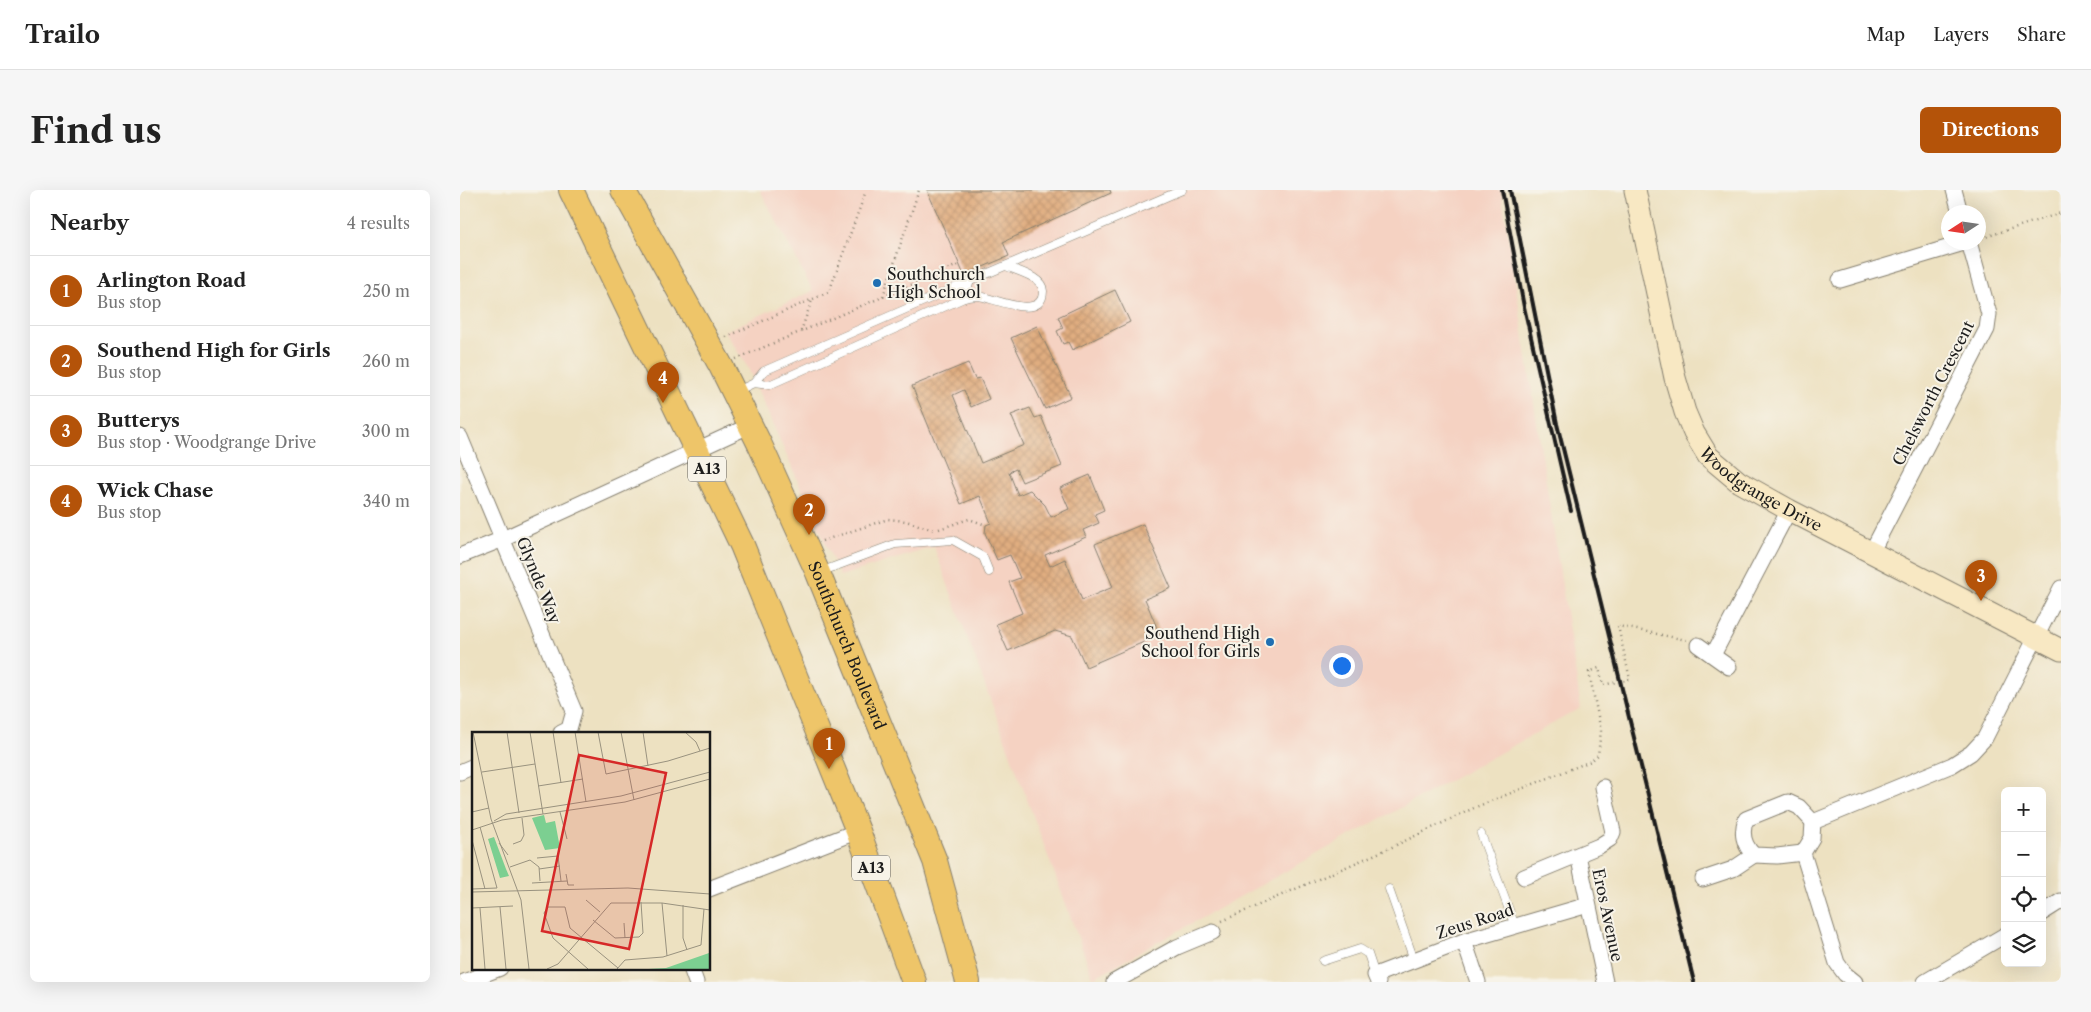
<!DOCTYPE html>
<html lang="en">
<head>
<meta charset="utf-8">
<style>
	:root { --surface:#fff; --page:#f6f6f6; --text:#222; --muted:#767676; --line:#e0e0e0; --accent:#b45309 }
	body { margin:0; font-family:"Libre Caslon Text",serif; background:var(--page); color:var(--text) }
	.controls { position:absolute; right:15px; bottom:15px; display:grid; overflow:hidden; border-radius:8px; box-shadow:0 5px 20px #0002 }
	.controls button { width:45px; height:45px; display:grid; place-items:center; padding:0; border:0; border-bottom:1px solid var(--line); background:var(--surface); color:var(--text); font:25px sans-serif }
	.compass { position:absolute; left:1481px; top:15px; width:45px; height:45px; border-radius:50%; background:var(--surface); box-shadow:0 5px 20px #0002; rotate:258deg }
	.you { position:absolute; left:881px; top:475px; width:18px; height:18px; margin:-12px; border:4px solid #fff; border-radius:50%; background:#1a73e8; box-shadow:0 0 0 8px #1a73e833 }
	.badge { display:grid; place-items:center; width:32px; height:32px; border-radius:50%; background:var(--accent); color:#fff; font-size:16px; font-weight:700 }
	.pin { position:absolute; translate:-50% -41px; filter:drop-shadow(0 1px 2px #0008) }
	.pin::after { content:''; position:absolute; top:26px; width:18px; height:15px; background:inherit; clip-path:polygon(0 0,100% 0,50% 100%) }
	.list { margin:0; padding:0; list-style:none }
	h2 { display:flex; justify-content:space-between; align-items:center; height:65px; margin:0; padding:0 20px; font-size:21px }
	h2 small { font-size:16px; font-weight:400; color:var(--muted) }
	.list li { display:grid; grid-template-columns:32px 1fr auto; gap:15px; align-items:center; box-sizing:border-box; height:70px; padding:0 20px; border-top:1px solid var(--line) }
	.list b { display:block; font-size:19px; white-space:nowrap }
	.list p { margin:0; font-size:16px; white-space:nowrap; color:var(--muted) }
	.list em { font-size:16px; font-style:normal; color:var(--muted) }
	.icon { flex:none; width:28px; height:28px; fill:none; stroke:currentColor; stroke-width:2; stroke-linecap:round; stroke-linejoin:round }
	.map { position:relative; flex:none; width:1601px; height:792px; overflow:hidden; border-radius:8px }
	header { display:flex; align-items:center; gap:30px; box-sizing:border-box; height:70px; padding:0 25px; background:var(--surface); border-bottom:1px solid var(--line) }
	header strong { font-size:24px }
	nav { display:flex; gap:28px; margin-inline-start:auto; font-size:18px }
	.intro { display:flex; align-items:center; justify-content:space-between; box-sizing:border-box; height:120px; padding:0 30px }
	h1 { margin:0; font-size:35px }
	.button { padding:12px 22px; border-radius:8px; background:var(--accent); color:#fff; font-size:18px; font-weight:700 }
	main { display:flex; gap:30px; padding:0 30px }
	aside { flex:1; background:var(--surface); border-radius:8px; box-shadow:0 5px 20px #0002 }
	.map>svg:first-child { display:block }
</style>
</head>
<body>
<header>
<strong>Trailo</strong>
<nav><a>Map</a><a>Layers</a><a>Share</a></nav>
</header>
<div class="intro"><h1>Find us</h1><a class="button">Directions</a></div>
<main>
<aside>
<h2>Nearby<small>4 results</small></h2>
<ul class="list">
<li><span class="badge">1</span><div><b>Arlington Road</b><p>Bus stop</p></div><em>250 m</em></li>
<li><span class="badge">2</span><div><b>Southend High for Girls</b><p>Bus stop</p></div><em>260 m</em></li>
<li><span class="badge">3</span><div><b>Butterys</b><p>Bus stop · Woodgrange Drive</p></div><em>300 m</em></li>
<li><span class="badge">4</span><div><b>Wick Chase</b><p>Bus stop</p></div><em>340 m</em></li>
</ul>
</aside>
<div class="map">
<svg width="1601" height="792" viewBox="0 0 1601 792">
	<defs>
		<pattern id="building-cross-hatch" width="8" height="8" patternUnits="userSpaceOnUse" patternTransform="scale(1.25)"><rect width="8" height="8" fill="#e0ad80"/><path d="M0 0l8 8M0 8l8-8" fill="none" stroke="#c0946e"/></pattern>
	</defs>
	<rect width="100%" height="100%" fill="#f7f3e8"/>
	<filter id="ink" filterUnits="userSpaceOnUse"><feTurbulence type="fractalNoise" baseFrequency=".02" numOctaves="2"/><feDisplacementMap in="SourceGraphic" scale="10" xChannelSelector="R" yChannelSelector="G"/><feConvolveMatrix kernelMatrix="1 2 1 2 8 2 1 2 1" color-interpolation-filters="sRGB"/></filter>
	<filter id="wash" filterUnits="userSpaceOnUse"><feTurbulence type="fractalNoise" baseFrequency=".0096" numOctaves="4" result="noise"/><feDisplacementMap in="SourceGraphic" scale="20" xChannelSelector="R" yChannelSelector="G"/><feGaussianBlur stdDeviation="1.12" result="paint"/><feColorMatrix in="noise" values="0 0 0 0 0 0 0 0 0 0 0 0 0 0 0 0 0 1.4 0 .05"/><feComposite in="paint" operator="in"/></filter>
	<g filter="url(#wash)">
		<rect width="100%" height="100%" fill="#ede1c1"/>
		<polygon fill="#f5d2c2" points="300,0 1041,0 1121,518 633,788 474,357 380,386 288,178 265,141 353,101"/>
		<g id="blocks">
			<g fill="url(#building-cross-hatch)">
				<polygon points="467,0 650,0 651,3 543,52 549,66 504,85"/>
				<polygon points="655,100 670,132 612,160 608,152 603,154 597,141 603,138 598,127"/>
				<polygon points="577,136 611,207 585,219 551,148"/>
				<polygon points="508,173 515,189 520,188 529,209 511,217 504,200 493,205 521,273 564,255 551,225 570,218 575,228 581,226 602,276 562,292 556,279 549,282 558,305 570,300 585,315 591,327 609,319 600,298 630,285 644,320 635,324 639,333 623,340 626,347 585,365 590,376 605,369 622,410 653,397 635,354 683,334 711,398 685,409 700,445 626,477 612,446 595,441 548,461 536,434 562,423 549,392 560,388 550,365 537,370 525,343 526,335 531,333 520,306 501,314 452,196"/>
			</g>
		</g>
	</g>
	<g filter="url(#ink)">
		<use href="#blocks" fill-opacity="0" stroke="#847e6e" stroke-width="1"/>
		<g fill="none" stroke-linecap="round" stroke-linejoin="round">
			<g stroke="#847e6e" stroke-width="9">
				<g id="lane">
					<polyline points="510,91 722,0"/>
					<path d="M504,108C509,107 514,106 519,106C534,108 583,132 583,101C583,87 557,81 546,76"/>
					<polyline points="277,201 294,193 304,181 510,91 504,108 309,195 294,193"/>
					<polyline points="360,382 435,354 493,350 523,367 529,382"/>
					<polyline points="1021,644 1055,736"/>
					<polyline points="929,699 954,770"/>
					<polyline points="863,771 900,759 908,764 915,785"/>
				</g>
			</g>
			<g stroke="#847e6e" stroke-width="17">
				<g id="street">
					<polyline points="1494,0 1500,22"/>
					<polyline points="1380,90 1507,52"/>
					<polyline points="0,247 114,521 109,539 101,543"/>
					<polyline points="1411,363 1527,139 1529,124 1509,52"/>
					<polyline points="0,366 43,349 291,235"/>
					<polyline points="1238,455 1269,477"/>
					<polyline points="1253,465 1329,320"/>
					<polyline points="0,582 14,576"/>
					<path d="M1343,663L1317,666L1294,665C1283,655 1281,642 1286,629L1328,612L1339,617L1353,632"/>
					<polyline points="1118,665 1145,792"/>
					<polyline points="1064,687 1139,656 1150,649 1153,642 1143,597"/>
					<polyline points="1243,689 1273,679 1294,665"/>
					<polyline points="249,699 398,641"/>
					<polyline points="1582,723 1601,711"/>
					<polyline points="1004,751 1018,792"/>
					<polyline points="231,778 236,792"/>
					<polyline points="4,792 40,778"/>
					<polyline points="654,792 717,757 753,742"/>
					<polyline points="918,792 915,785 1004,751 1128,715"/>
					<polyline points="1395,792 1385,784 1377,773 1343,663 1352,648 1353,632 1492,575 1511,563 1525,548 1601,398"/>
					<polyline points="1465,792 1545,745"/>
				</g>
			</g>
			<g stroke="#847e6e" stroke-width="23">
				<g id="secondary">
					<path id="s1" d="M1175,0L1215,188L1225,222L1234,243L1248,266L1279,292L1329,320L1601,460"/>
				</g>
			</g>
			<g stroke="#847e6e" stroke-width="26">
				<g id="primary">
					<polyline points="111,0 282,355 398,641 454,792"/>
					<path id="s2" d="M163,0L261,176L300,255L358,383L475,671L508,792"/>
				</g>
			</g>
			<g stroke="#847e6e" stroke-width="2.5" stroke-dasharray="1 4" stroke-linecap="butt">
				<polyline points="1522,48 1601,23"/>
				<polyline points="423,106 459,0"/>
				<polyline points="341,141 352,110"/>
				<polyline points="266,147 369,102 406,1"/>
				<polyline points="276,169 498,75"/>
				<polyline points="479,339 509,329 526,335"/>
				<polyline points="362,351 428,329 446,331 474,340"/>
				<polyline points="762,731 932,657 1016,617 1131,571 1138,565 1141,541 1129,482 1139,478 1143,495 1170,489 1158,436 1226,450"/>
			</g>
			<use href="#lane" stroke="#fff" stroke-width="8"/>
			<use href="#street" stroke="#fff" stroke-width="15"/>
			<use href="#secondary" stroke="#f8e8c3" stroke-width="21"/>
			<use href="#primary" stroke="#eec569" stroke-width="24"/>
			<g stroke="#1c1c1c" stroke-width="4">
				<polyline points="1042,0 1064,117 1111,321"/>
				<polyline points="1050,0 1097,234 1234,792"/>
			</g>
		</g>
	</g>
	<g fill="#1f6fb2" stroke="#f7f3e8" stroke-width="2">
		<circle cx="417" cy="93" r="5"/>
		<circle cx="810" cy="452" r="5"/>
	</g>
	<g text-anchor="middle" stroke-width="4" stroke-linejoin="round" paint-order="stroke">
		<g fill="#f7f3e8" stroke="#5e5c59" stroke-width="1">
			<rect x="228" y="266.5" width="38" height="25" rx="4"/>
			<rect x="392" y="665.5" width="38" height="25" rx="4"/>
		</g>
		<g font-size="15" font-weight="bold" fill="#1c1c1c">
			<text x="247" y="284">A13</text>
			<text x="411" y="683">A13</text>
		</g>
		<g font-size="16" fill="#1c1c1c" stroke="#f7f3e8" text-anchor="start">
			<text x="427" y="90">Southchurch<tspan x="427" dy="18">High School</tspan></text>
			<text x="800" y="449" text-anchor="end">Southend High<tspan x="800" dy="18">School for Girls</tspan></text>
		</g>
		<g font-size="16" fill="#1c1c1c" stroke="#f7f3e8">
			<text transform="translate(1473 203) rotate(-63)" y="6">Chelsworth Crescent</text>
			<text dy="6" stroke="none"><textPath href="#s1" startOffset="340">Woodgrange Drive</textPath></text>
			<text transform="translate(79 390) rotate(68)" y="6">Glynde Way</text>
			<text dy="6" stroke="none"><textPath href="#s2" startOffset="508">Southchurch Boulevard</textPath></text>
			<text transform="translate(1148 725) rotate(78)" y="6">Eros Avenue</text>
			<text transform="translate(1015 731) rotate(-18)" y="6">Zeus Road</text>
		</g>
	</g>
	<g transform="translate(12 542)">
		<rect width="238" height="238" fill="#ede1c1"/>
		<path d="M237,221V237H176L194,236Z" fill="#7ccf91"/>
		<path d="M72,83L74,91L83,89L88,116L73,118L60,86Z" fill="#7ccf91"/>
		<path d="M22,105L34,137L37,144L28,146L16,107Z" fill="#7ccf91"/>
		<path fill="none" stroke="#99927f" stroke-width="1" d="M1,0L19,87L49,168L57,237M35,0L47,81M58,0L71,82M81,0L89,51M103,0L114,70M126,0L134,42L196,29L238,16M149,0L162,68M171,0L176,34M213,0L224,10L228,19M10,40L63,32M66,54L111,47M0,80L17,76M88,80L95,107M22,89L34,82L149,64L238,40M0,98L30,88L153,70L238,47M0,108L13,157M27,111L36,123M41,112L49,109L52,103L50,86M65,126L86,124L89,149M38,135L58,128L67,135L68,149M67,137L88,134M94,142L96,153H102M60,151L95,149M0,157L25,156L8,95M0,160L156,156L238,162M114,168L128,180M190,171L195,224M211,173V206L215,218M28,175L34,237M0,176L41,174M8,176L13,237M121,188L143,206L167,205L171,201L169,170M152,191L153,206M75,237L86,232L139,171H190L238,178M116,237L81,206L72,181L76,175H93L98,196L146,236M145,237L153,228L191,225L229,213L232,177"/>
		<path fill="#d62828" fill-opacity="0.15" stroke="#d62828" stroke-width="2.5" d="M107,23L194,41L157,217L70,199Z"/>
		<rect width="238" height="238" fill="none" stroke="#1c1c1c" stroke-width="2.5"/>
	</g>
</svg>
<div class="controls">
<button>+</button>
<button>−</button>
<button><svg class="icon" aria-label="locate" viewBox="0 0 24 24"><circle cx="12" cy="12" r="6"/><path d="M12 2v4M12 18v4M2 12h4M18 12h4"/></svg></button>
<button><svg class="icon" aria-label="layers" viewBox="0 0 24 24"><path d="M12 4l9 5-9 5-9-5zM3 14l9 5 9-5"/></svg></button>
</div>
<svg class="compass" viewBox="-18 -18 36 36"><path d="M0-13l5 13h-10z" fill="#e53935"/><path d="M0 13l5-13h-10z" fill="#767676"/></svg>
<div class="you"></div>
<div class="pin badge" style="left:369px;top:579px">1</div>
<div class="pin badge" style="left:349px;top:345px">2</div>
<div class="pin badge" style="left:1521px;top:411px">3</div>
<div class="pin badge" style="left:203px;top:213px">4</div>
</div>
</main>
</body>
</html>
